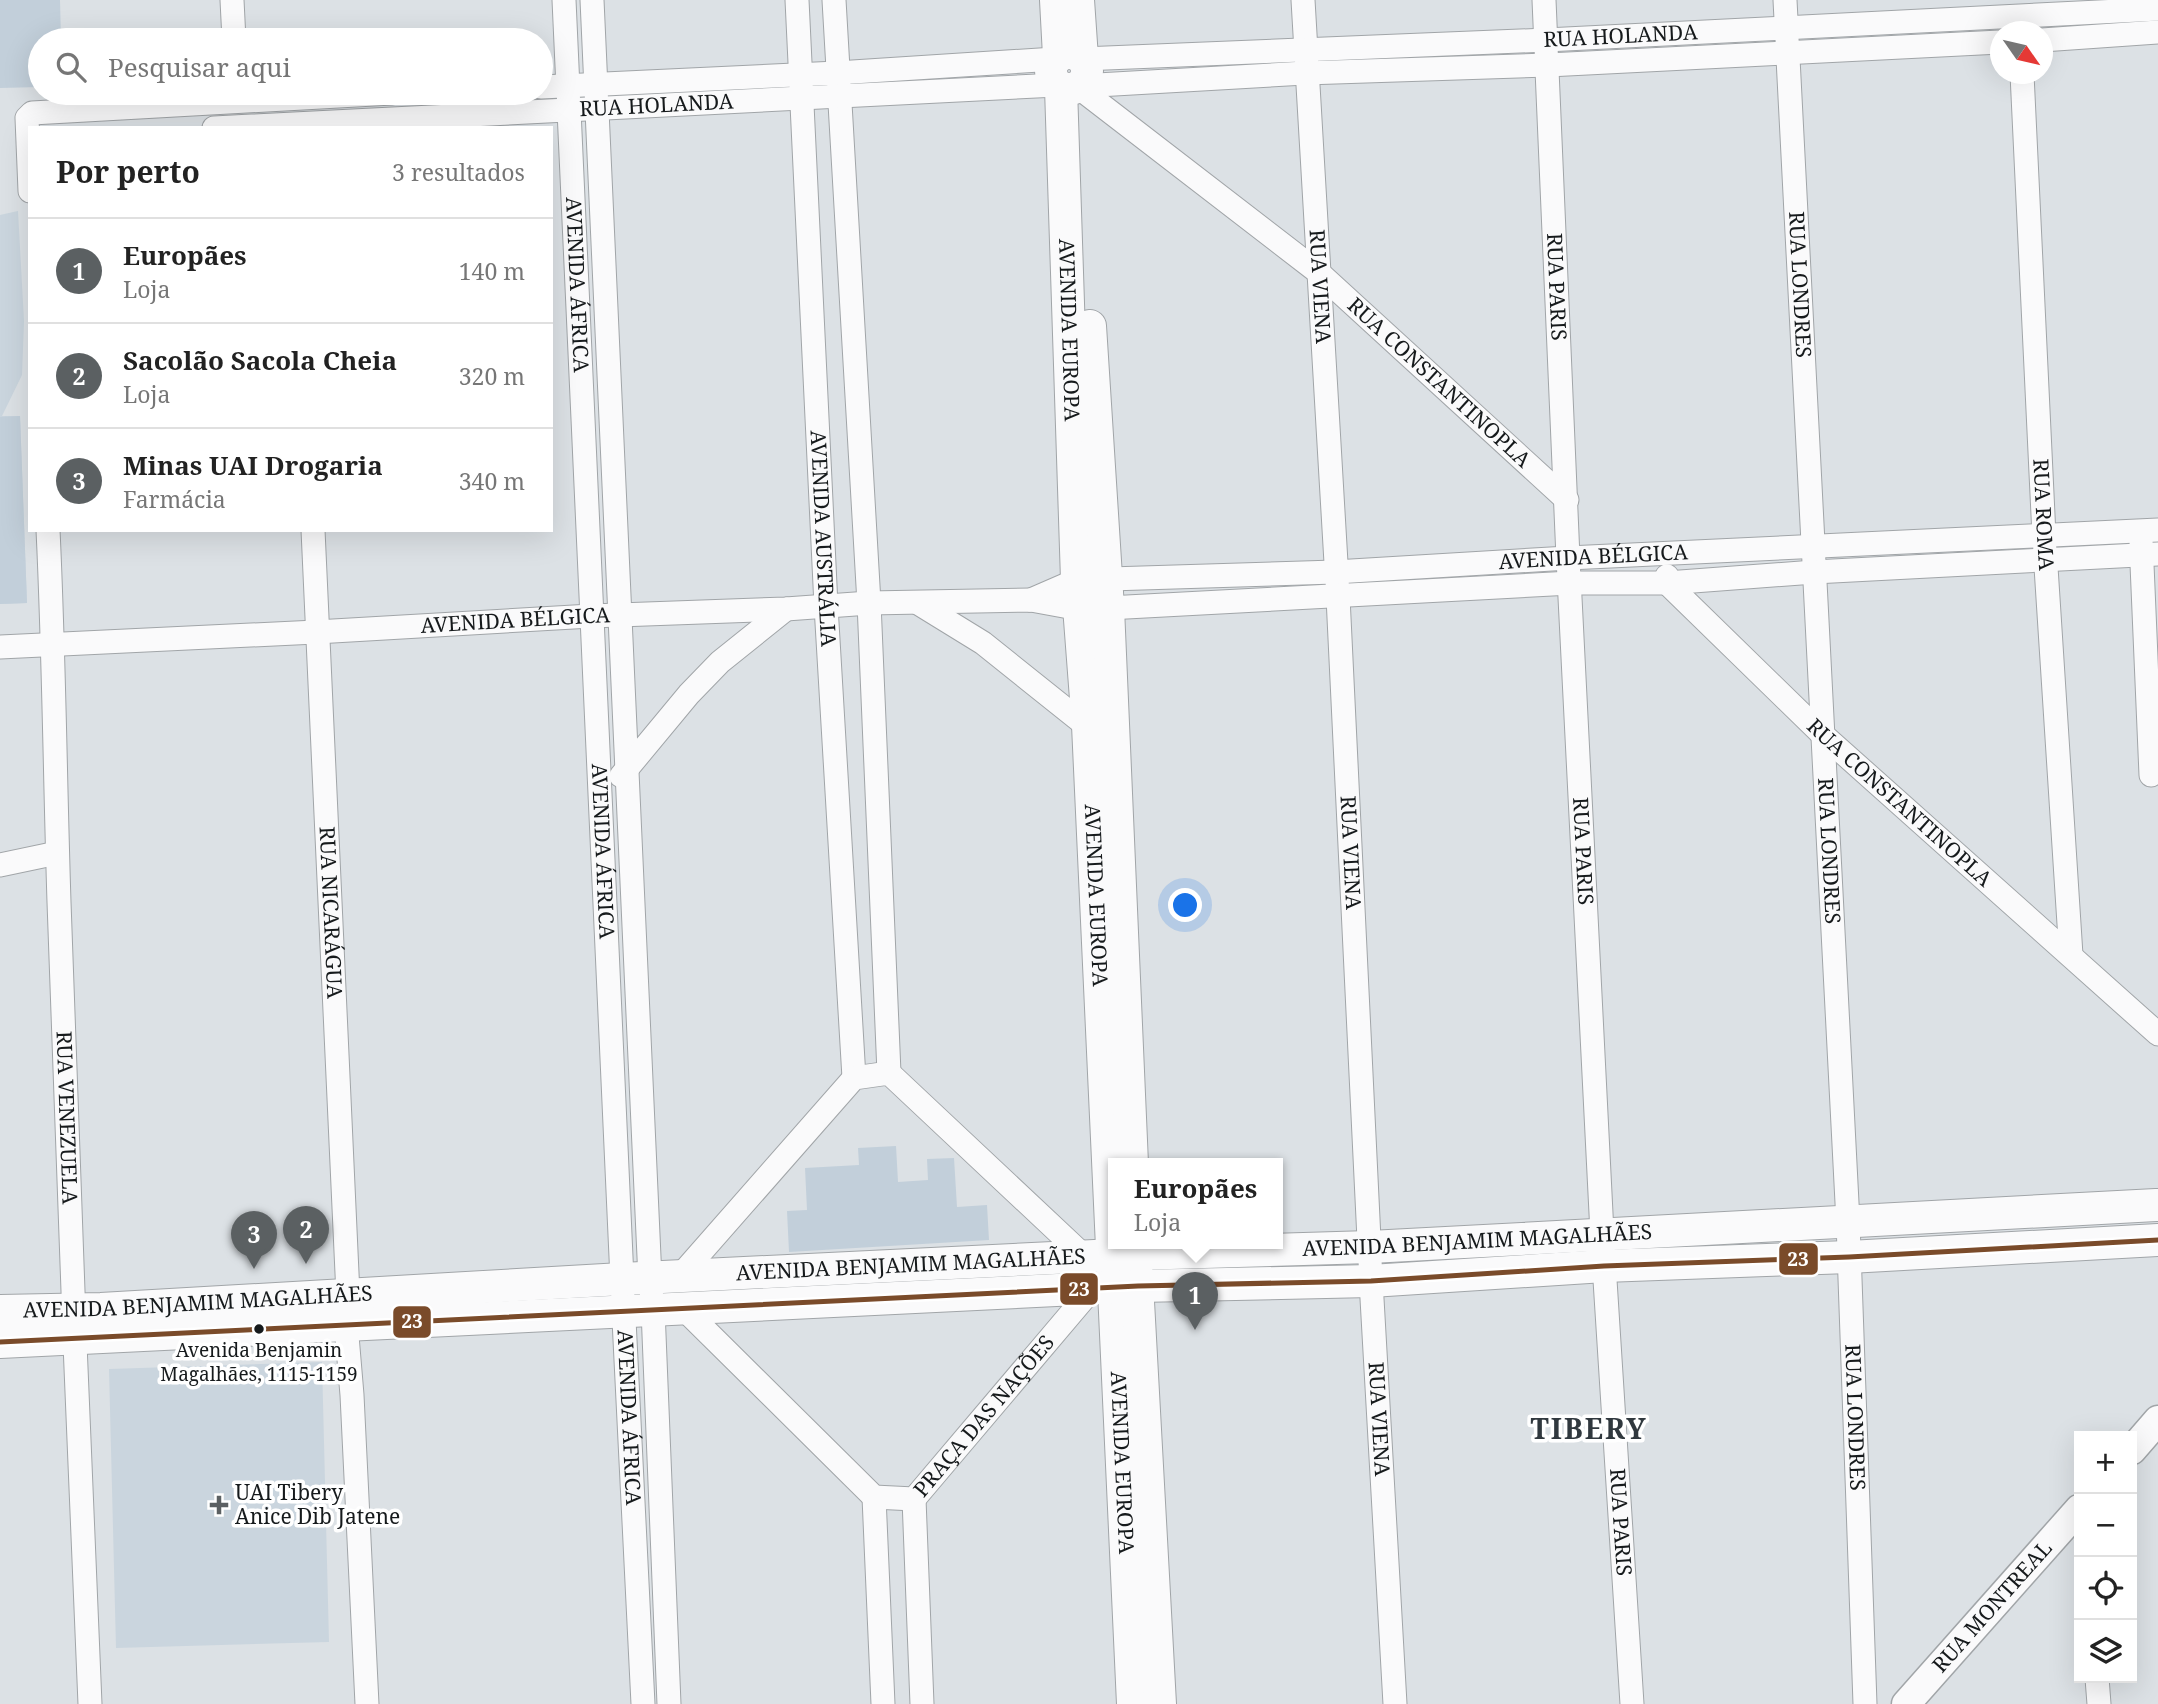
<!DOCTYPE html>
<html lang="pt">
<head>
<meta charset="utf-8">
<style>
	:root { --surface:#fff; --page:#f2f2f2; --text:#222; --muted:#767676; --line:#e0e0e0; --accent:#5b6062 }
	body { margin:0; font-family:"Noto Serif",serif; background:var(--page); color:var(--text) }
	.controls { position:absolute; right:21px; bottom:21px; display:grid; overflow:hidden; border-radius:0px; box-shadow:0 7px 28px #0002 }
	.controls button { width:63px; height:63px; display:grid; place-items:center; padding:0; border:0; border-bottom:2px solid var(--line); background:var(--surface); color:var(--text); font:35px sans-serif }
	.compass { position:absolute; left:1990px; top:21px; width:63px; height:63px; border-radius:50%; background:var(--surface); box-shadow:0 7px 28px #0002; rotate:124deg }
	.you { position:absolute; left:1186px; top:906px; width:24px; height:24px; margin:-18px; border:5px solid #fff; border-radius:50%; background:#1a73e8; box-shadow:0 0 0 10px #1a73e833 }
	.badge { display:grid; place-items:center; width:46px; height:46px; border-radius:50%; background:var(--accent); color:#fff; font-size:23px; font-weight:700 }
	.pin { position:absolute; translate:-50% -58px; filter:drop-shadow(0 2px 4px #0008) }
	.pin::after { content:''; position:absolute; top:37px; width:24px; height:21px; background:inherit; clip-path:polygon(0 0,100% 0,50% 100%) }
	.popup { position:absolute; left:1108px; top:1158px; width:175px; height:91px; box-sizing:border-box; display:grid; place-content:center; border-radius:0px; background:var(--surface); filter:drop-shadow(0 2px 5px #0005); font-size:23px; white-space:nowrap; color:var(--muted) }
	.popup b { font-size:26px; color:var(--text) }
	.popup::after { content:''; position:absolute; left:50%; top:100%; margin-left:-14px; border:14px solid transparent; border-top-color:var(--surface) }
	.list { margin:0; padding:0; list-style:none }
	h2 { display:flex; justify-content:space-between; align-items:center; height:91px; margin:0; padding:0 28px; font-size:30px }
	h2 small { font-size:23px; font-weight:400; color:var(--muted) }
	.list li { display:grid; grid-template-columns:46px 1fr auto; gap:21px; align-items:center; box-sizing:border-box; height:105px; padding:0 28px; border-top:2px solid var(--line) }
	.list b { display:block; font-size:26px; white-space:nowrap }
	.list p { margin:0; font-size:23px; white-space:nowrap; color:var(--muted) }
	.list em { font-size:23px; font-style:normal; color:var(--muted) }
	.icon { flex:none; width:38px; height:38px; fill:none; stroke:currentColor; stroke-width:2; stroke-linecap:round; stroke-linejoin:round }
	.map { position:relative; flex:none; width:2158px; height:1704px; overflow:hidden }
	.search { position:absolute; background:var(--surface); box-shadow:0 7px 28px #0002; left:28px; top:28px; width:525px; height:77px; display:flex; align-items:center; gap:18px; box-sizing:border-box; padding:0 24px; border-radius:38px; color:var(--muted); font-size:26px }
	.panel { position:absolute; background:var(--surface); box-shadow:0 7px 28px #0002; left:28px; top:126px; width:525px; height:406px; border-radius:0px }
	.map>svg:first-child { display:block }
</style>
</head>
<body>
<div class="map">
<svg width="2158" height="1704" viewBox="0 0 2158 1704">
	<rect width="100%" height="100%" fill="#dce1e5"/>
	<g fill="#cad5de">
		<polygon points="18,211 24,321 22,375 2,416 20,416 27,603 0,604 0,215"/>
		<polygon points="322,1362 329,1642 116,1648 109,1369"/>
	</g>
	<g fill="#c2cfda">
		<polygon points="0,0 60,0 61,40 40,40 40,87 0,88"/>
		<polygon points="20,416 27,603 0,604 0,417"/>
		<polygon points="896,1146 898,1182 928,1180 927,1159 954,1158 957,1207 987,1205 989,1240 789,1252 787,1211 807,1210 805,1168 859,1165 858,1148"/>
	</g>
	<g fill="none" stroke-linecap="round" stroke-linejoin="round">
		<g stroke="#a1a5a8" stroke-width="25">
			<g id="minor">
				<polyline points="232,0 234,40"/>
				<path id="s1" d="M564,0L622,1279L643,1704"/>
				<polyline points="592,0 650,1279 653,1310 669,1704"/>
				<path id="s2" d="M797,0L826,606L854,1078"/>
				<polyline points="834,0 869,603 889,1073"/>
				<path id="s3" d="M1303,0L1338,597L1371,1281L1395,1704"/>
				<path id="s4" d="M1544,0L1568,558L1602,1233L1632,1704"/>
				<path id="s5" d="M1785,0L1848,1222L1865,1704"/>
				<polyline points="2042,40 2158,32"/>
				<path id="s6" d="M1082,59L1546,40L2158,9"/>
				<path id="s7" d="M2022,74L2044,536L2071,955"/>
				<polyline points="1080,86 1305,73 1548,65 2000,42"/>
				<polyline points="541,87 837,73 1055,59"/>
				<path id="s8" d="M1078,87L1318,272L1567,500"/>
				<path id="s9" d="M214,128L1057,85"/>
				<polyline points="30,191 27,118 32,113 392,93"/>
				<path id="s10" d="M48,530C54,654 55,778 59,902C68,1169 78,1437 90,1704"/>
				<path id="s11" d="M313,530L348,1295"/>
				<polyline points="2141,541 2151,775"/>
				<path id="s12" d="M1667,576V583L1822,734L2158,1034"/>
				<path id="s13" d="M1031,600L1077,580L1335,572L1568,558L2158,530"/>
				<polyline points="918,603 983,643 1093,731"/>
				<path id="s14" d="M0,647L316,632L591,616L786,609L869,603L1031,600L1080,609L1108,608L1571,583H1667L1814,572L2158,554"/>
				<polyline points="621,776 689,694 720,662 786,609"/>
				<polyline points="0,865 57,853"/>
				<polyline points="680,1276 854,1078 889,1073 1085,1257"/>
				<path id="s15" d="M684,1309L874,1497L914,1499L1091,1290"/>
				<polyline points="346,1324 352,1395 367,1704"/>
				<polyline points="874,1497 883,1704"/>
				<polyline points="914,1499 922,1704"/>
				<polyline points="2097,1678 2099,1704"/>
			</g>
		</g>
		<g stroke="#a1a5a8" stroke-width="31">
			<g id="tertiary">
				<polyline points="2132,1450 2158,1420"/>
				<path id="s16" d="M1906,1704L2079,1509"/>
			</g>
		</g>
		<g stroke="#a1a5a8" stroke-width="34">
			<g id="secondary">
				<polyline points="1056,0 1059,56"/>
				<polyline points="1078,0 1082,58"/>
				<circle cx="1069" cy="71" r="18"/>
				<path id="s17" d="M1061,88L1077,580L1088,725L1133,1704"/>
				<polyline points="1090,326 1108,608 1132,1164"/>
				<polyline points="1136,1265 1160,1704"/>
				<path id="s18" d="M0,1311L101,1309L622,1279L1136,1254L1370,1247L2156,1205"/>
				<polyline points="0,1342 1138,1286 1371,1281 1604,1266 1849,1257 2158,1240"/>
			</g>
		</g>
		<use href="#minor" stroke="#fafafb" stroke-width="23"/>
		<use href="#tertiary" stroke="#fafafb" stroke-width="28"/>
		<use href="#secondary" stroke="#fafafb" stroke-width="32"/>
		<g stroke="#fff" stroke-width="10">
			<polyline id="bus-1" points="0,1342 1138,1286 1371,1281 1604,1266 1849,1257 2158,1240"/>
		</g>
		<use href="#bus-1" stroke="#7a4b2a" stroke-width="5"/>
	</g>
	<circle fill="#161a1c" stroke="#fff" stroke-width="2.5" cx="259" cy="1329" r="6"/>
	<path fill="#5b6062" stroke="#fff" stroke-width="2.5" d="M215.5 1494.5h7v7h7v7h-7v7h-7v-7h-7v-7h7z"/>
	<g text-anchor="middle" stroke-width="7" stroke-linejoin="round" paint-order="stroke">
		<g font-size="19" fill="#161a1c" stroke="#fff">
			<text x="259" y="1357">Avenida Benjamin<tspan x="259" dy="24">Magalhães, 1115-1159</tspan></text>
		</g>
		<g font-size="21" fill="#161a1c" stroke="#fff">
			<text dy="7" stroke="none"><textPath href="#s6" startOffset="539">RUA HOLANDA</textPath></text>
			<text dy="7" stroke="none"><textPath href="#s9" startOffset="443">RUA HOLANDA</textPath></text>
			<text dy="7" stroke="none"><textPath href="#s1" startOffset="285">AVENIDA ÁFRICA</textPath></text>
			<text dy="7" stroke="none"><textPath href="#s3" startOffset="287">RUA VIENA</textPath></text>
			<text dy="7" stroke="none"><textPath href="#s4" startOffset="287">RUA PARIS</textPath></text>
			<text dy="7" stroke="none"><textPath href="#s5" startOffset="285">RUA LONDRES</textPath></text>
			<text dy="7" stroke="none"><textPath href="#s17" startOffset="242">AVENIDA EUROPA</textPath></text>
			<text dy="7" stroke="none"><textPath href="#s8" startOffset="467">RUA CONSTANTINOPLA</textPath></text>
			<text dy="7" stroke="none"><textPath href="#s7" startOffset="441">RUA ROMA</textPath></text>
			<text dy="7" stroke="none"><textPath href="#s2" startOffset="539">AVENIDA AUSTRÁLIA</textPath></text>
			<text dy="7" stroke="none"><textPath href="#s13" startOffset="567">AVENIDA BÉLGICA</textPath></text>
			<text dy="7" stroke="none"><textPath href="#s14" startOffset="516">AVENIDA BÉLGICA</textPath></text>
			<text dy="7" stroke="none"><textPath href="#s12" startOffset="327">RUA CONSTANTINOPLA</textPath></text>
			<text dy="7" stroke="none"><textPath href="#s1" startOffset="852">AVENIDA ÁFRICA</textPath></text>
			<text dy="7" stroke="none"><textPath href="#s3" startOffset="854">RUA VIENA</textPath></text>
			<text dy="7" stroke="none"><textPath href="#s4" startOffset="852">RUA PARIS</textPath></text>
			<text dy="7" stroke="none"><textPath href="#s5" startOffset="852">RUA LONDRES</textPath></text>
			<text dy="7" stroke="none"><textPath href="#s17" startOffset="808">AVENIDA EUROPA</textPath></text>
			<text dy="7" stroke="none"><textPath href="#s11" startOffset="383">RUA NICARÁGUA</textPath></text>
			<text dy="7" stroke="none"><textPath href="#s10" startOffset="588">RUA VENEZUELA</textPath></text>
			<text dy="7" stroke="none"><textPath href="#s18" startOffset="1479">AVENIDA BENJAMIM MAGALHÃES</textPath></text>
			<text dy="7" stroke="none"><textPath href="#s18" startOffset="912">AVENIDA BENJAMIM MAGALHÃES</textPath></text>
			<text dy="7" stroke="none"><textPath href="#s18" startOffset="198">AVENIDA BENJAMIM MAGALHÃES</textPath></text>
			<text dy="7" stroke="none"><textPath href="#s15" startOffset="416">PRAÇA DAS NAÇÕES</textPath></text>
			<text dy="7" stroke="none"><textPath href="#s1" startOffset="1419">AVENIDA ÁFRICA</textPath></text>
			<text dy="7" stroke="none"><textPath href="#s3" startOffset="1421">RUA VIENA</textPath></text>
			<text dy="7" stroke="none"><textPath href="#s5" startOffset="1419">RUA LONDRES</textPath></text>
			<text dy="7" stroke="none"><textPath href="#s17" startOffset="1376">AVENIDA EUROPA</textPath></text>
			<text dy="7" stroke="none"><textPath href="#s4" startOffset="1524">RUA PARIS</textPath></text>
			<text dy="7" stroke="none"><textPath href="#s16" startOffset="130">RUA MONTREAL</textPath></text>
		</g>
		<g font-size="21" fill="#161a1c" stroke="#fff" text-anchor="start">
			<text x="235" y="1500">UAI Tibery<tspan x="235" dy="24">Anice Dib Jatene</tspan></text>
		</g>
		<g font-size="28" font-weight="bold" letter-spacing="2" fill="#30383e" stroke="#fff">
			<text x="1589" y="1439">TIBERY</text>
		</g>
	</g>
	<g stroke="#fff" stroke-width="2.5">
		<rect x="1778" y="1242" width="41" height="34" rx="7" fill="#7a4b2a"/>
		<rect x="1059" y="1272" width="40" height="34" rx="7" fill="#7a4b2a"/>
		<rect x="392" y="1305" width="40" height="34" rx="7" fill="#7a4b2a"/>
	</g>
	<g font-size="19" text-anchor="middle" font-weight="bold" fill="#fff">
		<text x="1798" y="1266">23</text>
		<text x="1079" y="1296">23</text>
		<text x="412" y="1328">23</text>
	</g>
</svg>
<div class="controls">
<button>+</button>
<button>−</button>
<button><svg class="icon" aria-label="locate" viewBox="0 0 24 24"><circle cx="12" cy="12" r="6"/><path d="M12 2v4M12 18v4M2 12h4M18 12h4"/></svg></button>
<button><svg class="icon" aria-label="layers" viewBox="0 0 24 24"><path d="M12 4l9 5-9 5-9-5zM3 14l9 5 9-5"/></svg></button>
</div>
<svg class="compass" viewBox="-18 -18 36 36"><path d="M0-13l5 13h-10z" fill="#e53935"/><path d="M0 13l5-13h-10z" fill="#767676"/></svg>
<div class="you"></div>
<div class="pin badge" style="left:1195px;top:1330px">1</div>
<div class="popup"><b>Europães</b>Loja</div>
<div class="pin badge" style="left:306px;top:1264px">2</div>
<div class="pin badge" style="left:254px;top:1269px">3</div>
<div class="search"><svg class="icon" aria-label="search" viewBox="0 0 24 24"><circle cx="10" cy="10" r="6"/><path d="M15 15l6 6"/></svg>Pesquisar aqui</div>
<section class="panel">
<h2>Por perto<small>3 resultados</small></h2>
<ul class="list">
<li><span class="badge">1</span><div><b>Europães</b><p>Loja</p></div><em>140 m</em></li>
<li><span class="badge">2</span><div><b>Sacolão Sacola Cheia</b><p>Loja</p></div><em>320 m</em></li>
<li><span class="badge">3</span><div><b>Minas UAI Drogaria</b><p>Farmácia</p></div><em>340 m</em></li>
</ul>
</section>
</div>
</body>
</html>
